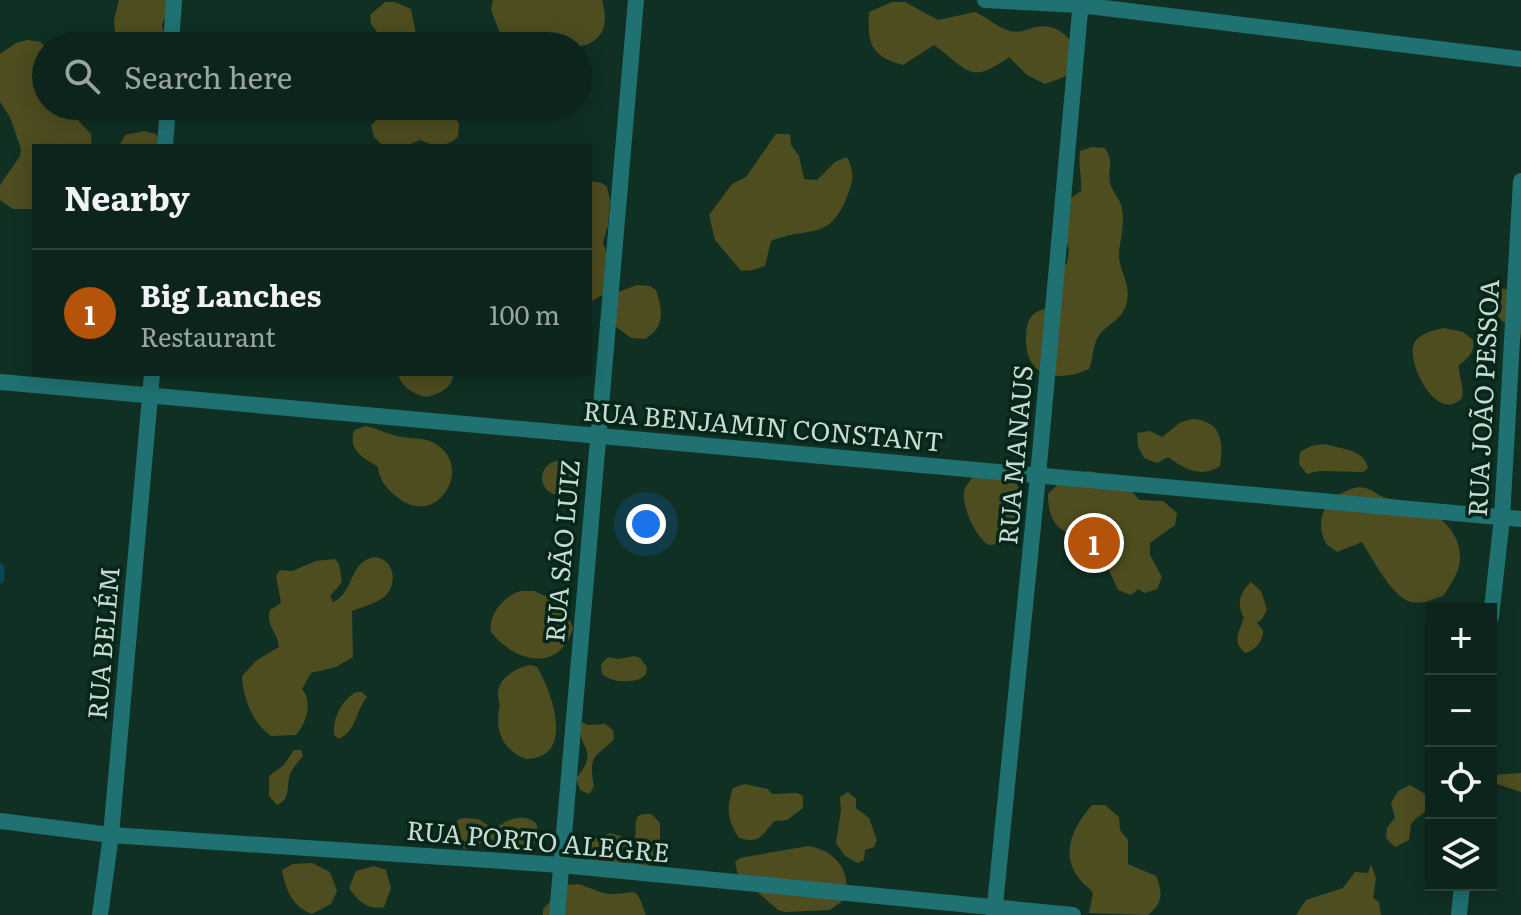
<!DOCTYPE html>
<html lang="en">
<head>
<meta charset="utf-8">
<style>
	:root { --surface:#0c241b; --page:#152c24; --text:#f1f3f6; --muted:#9aa4a3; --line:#2c413a; --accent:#b45309 }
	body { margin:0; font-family:Literata,serif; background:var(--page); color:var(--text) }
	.controls { position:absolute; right:24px; bottom:24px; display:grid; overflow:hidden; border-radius:0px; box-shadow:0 4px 20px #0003 }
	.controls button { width:72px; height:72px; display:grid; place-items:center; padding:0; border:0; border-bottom:2px solid var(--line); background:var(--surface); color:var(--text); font:40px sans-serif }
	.you { position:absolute; left:646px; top:524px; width:28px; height:28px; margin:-20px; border:6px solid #fff; border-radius:50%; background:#1a73e8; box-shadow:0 0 0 12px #1a73e833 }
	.badge { display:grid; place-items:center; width:52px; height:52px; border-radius:50%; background:var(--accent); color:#fff; font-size:26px; font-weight:700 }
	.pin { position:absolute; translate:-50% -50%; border:4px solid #fff; box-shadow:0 2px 8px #0006 }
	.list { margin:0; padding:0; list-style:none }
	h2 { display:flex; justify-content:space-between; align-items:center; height:104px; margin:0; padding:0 32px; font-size:34px }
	h2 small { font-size:26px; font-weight:400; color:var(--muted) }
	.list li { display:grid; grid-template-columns:52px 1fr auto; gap:24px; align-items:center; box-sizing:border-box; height:128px; padding:0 32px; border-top:2px solid var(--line) }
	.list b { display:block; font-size:30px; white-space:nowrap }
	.list p { margin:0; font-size:26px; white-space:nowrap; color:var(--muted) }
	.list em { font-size:26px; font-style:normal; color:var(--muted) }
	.icon { flex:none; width:44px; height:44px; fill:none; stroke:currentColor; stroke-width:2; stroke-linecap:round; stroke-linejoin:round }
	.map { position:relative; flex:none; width:1521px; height:915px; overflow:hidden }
	.search { position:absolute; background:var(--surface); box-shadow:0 4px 20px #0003; left:32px; top:32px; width:560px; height:88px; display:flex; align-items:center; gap:20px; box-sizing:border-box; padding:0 28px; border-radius:44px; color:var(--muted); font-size:30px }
	.panel { position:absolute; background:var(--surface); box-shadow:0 4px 20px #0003; left:32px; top:144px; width:560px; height:232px; border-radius:0px }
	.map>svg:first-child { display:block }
</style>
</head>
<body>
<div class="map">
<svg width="1521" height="915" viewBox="0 0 1521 915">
	<rect width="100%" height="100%" fill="#103024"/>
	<g fill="#4e4d20">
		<polygon points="119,0 171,0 162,25 167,46 116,46 114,20"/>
		<path d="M493,0H602C615,43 582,54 546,42C531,50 513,47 501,36L491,10Z"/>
		<polygon points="385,2 395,2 411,9 416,35 404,41 403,46 380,46 381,37 371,24 370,15"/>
		<path d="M892,2H905L938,20L975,12C987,17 998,28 1010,31C1017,33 1023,31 1029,29C1056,20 1067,35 1081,55L1069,75L1045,84L1027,75L1009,57C970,86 967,69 934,45L903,65C871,57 867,43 869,12Z"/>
		<polygon points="28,40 40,42 46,47 46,106 49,106 59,116 78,120 91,134 92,146 34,146 34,209 13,209 0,200 0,185 20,156 21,149 10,117 0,102 0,54 16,43"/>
		<path d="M389,106L450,108L459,124L458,137C445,148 435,147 421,140L404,146H383L374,137L371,125L386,112Z"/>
		<polygon points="144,131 156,134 163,146 119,146 125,135"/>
		<path d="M776,134H790L791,145L799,156L804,179L817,180L835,162L847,157C854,171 854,180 848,194C830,243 810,225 771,241L765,266L753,270L741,271L715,240L709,215L732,184L746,177Z"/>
		<path d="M1092,147L1105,148C1115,164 1107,168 1110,183C1112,191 1119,198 1121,205C1126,221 1120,239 1119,254C1118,271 1134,286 1125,308C1120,320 1108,324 1100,334C1092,344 1094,357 1089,369C1057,383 1024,378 1026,336C1027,327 1027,319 1035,313C1036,312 1046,308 1047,308L1058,272L1067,263L1069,250L1061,227L1071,198L1081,191C1082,176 1078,165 1080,151Z"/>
		<polygon points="590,181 602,183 607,187 610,200 608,225 603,243 612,267 607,292 590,302"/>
		<path d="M637,285L650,286L656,290C663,311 665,327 645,339L631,338L615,326L618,292Z"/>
		<path d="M1496,287L1521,293V341L1520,331C1503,327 1486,306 1490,288Z"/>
		<path d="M1444,328L1463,332L1473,340C1475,353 1468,358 1459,365C1458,377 1465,385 1462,398C1438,424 1409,367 1413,347C1416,334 1433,330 1444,328Z"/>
		<path d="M398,374H453C453,388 439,394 426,397C414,394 401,387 398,374Z"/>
		<path d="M1193,419C1221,421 1224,441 1220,466C1201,478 1186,470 1168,457L1157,463L1144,458L1138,446L1137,433L1150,431L1162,437L1181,422Z"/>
		<path d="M366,426C379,429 389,435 402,437C412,439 422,437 432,442C477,463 438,531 397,497C387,489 379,480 378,467C363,457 348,452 354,430Z"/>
		<path d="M1325,444C1339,449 1364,448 1368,468L1363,472L1319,471L1307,474L1299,464L1300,452L1311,446Z"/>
		<circle cx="559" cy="478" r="17"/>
		<path d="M1089,471C1108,475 1128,484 1139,500L1163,501L1177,513L1175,525L1150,543V555L1162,577L1157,589L1145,593L1138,589L1131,595L1118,590L1107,566L1121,553L1123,547C1098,527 1048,553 1048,494L1064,478Z"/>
		<path d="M974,475L1014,480C1024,492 1023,510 1013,521L1015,533L1008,543L989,545C976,538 962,508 964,492C965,486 970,481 974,475Z"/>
		<path d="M1358,487C1373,488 1374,494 1386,498C1394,500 1403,500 1411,502C1433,509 1460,530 1460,556C1461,570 1451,584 1443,596C1433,599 1422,605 1411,602C1394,599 1371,557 1362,542L1337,552L1326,544C1312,515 1329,494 1358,487Z"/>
		<path d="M375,557C396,560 398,586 383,598C374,604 362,607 352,611L353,657L336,667L311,673L302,689C313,702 307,722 296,735L271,736C252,723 243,697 242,676L257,660L279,647C278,632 265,626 270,610L281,603L276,576L280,570L292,571L316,561L335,559L339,564L342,582L330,596L333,602C355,592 349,560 375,557Z"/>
		<path d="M1251,582L1261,591L1267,610L1262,619L1257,623L1263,630C1264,640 1255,651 1245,653C1231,641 1240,631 1244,617C1236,604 1240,592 1251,582Z"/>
		<path d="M521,591H534L563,604L573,628C559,674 514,662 491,632C488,614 505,595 521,591Z"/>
		<path d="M634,656L640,658L647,667L646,674L642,678C631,683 612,683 602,674L601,664L608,657L618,659Z"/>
		<path d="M531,665L537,667C552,691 576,759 526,759C504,751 495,732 499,710C501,703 497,697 498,691C501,676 518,667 531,665Z"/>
		<path d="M356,692H362L367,697C355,711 358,729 339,739L334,735C333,718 341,701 356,692Z"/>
		<path d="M582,722L588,725L605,724L613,730L614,739C595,759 588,753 594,787L589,794L580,790L576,778C603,748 573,746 582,722Z"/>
		<path d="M294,750H301L303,756C298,762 293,768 290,774C286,787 291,799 277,805L269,796V776L284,765Z"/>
		<polygon points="1521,773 1521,792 1491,782 1491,775"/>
		<path d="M745,784L768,789L772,794L797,793L803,796V808L787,820L775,821C763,831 763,845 739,838C727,820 726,808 733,788Z"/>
		<path d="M1410,785L1425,794C1432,815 1420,812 1411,824L1409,840L1395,847L1386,838L1387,828L1395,817L1391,803L1398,791Z"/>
		<polygon points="848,792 856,799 856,808 869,818 877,840 874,847 865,850 864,860 858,863 845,856 836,843 841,810 840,797"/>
		<path d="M1092,805H1105L1119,817L1120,830L1128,840V864L1156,876C1163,893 1163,903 1148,915L1089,913L1093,893C1088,886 1080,882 1076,874C1061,851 1075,824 1092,805Z"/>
		<path d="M644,814H651L660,823V841L665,845L664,858L660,862L642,866L589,862L585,850L587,842L610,833L634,840C638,832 633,824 638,816Z"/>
		<path d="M465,818L478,819L494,829C507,820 522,812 536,823C538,830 539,836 535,842C522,861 502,841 487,838L476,847L464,849L454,841L451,829L459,819Z"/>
		<path d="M808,846C835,850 852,871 845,899L830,910L785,912L778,910L738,875L735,862L740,858Z"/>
		<path d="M312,863L330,872L337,891L331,904L312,914C292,906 286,891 282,870L293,864Z"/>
		<polygon points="1371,864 1376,879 1373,898 1379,902 1381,915 1296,915 1306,900 1343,888 1355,872 1368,873"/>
		<path d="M374,866L386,870L391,888L384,907C368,911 357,900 349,888L356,871Z"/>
		<path d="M579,884C588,887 600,893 610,894C637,894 635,883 646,915H543V909L566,885Z"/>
	</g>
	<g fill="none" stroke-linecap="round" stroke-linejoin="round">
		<polyline stroke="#094658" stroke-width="9" points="0,568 0,579"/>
		<g stroke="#207171" stroke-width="16">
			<polyline points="985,0 1080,5 1521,59"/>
			<polyline points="171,46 174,0"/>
			<polyline points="165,146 168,106"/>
			<polyline points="1491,617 1502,518 1521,181"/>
			<polyline points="0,821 111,835 561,865 1073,915"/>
			<polyline points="100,915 111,835 152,374"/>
			<polyline points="557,915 636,0"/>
			<polyline points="994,915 1038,476 1081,0"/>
			<polyline points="1459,915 1462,885"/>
		</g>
		<polyline stroke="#207171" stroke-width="16" points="0,382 1521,519"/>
	</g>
	<g text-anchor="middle" stroke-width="7" stroke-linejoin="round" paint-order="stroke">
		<g font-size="26" fill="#c9dad2" stroke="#06261a">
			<text transform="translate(1484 398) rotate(-87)" y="9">RUA JOÃO PESSOA</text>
			<text transform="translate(763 427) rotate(5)" y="9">RUA BENJAMIN CONSTANT</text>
			<text transform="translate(1016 455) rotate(-85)" y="9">RUA MANAUS</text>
			<text transform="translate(563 551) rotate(-85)" y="9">RUA SÃO LUIZ</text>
			<text transform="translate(104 643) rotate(-85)" y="9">RUA BELÉM</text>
			<text transform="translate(538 842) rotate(5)" y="9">RUA PORTO ALEGRE</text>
		</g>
	</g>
</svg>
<div class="controls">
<button>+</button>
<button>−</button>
<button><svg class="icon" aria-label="locate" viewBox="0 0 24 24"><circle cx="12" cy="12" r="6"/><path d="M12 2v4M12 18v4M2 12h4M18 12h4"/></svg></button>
<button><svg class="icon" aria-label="layers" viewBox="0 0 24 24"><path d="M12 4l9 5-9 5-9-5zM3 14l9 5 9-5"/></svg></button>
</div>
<div class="you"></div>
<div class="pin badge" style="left:1094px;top:543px">1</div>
<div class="search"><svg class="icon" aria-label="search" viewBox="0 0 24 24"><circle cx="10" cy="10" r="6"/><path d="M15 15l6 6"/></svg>Search here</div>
<section class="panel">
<h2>Nearby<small></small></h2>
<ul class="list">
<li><span class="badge">1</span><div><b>Big Lanches</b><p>Restaurant</p></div><em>100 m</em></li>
</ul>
</section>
</div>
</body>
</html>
